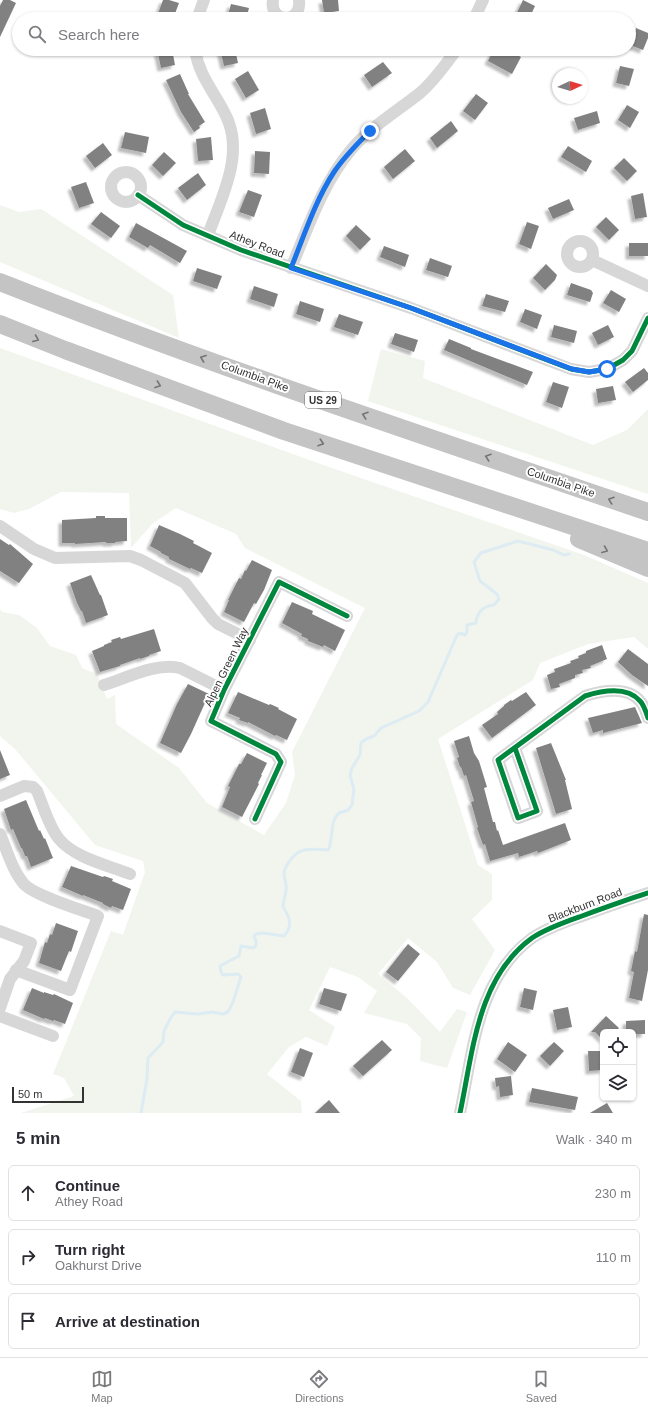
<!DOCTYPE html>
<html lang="en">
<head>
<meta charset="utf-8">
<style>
	:root { --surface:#fff; --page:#f2f2f3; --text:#2b2b33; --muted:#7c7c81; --line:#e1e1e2; --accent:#7a7a7a }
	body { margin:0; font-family:Arial,sans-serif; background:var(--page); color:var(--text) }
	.controls { position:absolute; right:12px; bottom:12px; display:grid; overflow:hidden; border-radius:6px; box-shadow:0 1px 3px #0004 }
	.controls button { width:36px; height:36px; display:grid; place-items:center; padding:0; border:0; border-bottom:1px solid var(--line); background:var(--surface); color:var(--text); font:20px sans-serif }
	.compass { position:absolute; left:552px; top:68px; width:36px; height:36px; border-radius:50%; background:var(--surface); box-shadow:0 1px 3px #0004; rotate:86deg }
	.scale { position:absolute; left:12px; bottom:10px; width:72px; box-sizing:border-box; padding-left:4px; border:2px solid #333; border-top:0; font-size:11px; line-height:14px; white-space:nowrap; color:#333; -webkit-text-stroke:3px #fff; paint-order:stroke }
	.stop { position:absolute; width:12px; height:12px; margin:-9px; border:3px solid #1a73e8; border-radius:50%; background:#fff }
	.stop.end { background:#1a73e8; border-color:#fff; box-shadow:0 1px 4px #0008 }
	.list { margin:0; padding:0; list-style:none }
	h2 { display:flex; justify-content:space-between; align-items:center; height:52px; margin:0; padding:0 16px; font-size:17px }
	h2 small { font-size:13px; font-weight:400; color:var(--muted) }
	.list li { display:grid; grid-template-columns:26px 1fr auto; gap:12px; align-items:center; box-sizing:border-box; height:56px; margin:0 8px 8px; padding:0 8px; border:1px solid var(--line); border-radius:6px }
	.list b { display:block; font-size:15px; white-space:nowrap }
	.list p { margin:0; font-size:13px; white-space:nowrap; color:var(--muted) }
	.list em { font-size:13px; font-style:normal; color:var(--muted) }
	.icon { flex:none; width:22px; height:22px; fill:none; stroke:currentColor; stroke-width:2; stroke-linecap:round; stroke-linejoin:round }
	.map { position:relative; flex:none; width:648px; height:1113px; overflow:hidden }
	.search { position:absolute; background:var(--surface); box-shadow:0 1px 3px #0004; left:12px; right:12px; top:12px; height:44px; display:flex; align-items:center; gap:10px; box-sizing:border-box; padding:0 14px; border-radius:22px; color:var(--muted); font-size:15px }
	.sheet { height:244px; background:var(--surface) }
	nav { display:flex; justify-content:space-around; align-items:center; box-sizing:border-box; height:56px; border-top:1px solid var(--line); background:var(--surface); font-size:11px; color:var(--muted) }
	nav a { display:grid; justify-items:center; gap:2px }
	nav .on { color:var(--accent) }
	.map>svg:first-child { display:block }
</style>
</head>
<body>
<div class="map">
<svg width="648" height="1113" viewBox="0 0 648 1113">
	<defs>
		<filter id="shadow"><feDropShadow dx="-3.5" dy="3.5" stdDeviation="1" flood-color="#0004"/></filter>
	</defs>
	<rect width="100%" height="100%" fill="#fff"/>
	<g fill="#f1f5ed">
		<polygon points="0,205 19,212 41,209 173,295 179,338 0,262"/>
		<polygon points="0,348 326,466 584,555 648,583 648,649 634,637 588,644 540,663 533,680 438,739 478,865 492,874 492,900 472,919 495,950 470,995 453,988 437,962 408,938 378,974 407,998 440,1032 457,1009 467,1012 447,1068 420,1061 421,1038 407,1024 364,1013 377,991 358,977 330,967 309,1010 335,1027 327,1046 306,1037 289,1047 267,1074 301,1101 302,1113 21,1113 74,1096 64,1078 53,1074 111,931 123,935 145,872 143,861 95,845 15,749 0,736 0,609 2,612 19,615 37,628 50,646 76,655 82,668 97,674 107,699 115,695 116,724 179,768 207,803 264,835 286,803 295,775 292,752 365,608 245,548 236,534 176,508 153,523 131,548 129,493 61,492 29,509 14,513 0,509"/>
		<polygon points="381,349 425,361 423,378 593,445 627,430 648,409 648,494 368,401"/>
	</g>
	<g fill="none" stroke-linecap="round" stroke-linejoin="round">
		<path stroke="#ddebf3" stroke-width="3" d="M141,1113L147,1079L148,1058L163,1042L164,1031L170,1019L175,1012L198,1014L212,1012L223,1014L228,1012L233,1002L241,977L238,974L223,975L221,972L220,966L239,956L241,946L253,948L256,946V941L254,936L256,934L263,933L284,936C293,926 290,917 283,907C283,901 286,895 286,889C287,883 284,879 284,874C284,869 286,866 289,862C299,846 311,849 328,850L330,845L333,824L335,818L339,813L348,810L352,805L354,789L350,776L352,768L360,755L361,743L366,739L374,736L381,728L419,711L428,702L457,635L460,633L465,635L467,632V625L476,623C477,611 484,606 494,605L499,599L497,594L480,581L474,562L481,553L518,541L553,550L564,555L569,554"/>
	</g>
	<g fill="#818181" filter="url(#shadow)">
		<polygon points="3,0 10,0 16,3 0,37 0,6"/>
		<polygon points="163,0 169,0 179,3 173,19 156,19"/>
		<polygon points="322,0 338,0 339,11 324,13"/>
		<polygon points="523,0 535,6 529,19 514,19"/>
		<polygon points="231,4 249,8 246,19 227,19"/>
		<polygon points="636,28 648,33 648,38 643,50 630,45"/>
		<polygon points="157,49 172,49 175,65 161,68"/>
		<polygon points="220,49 235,49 238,63 224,66"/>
		<polygon points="494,49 506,49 521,57 512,74 488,61"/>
		<polygon points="383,62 392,73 372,87 364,75"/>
		<polygon points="620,66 634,69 629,86 616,83"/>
		<polygon points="248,71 259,90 246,98 235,79"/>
		<polygon points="180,74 189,94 188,94 205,122 199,126 200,128 194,132 181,112 166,80"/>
		<polygon points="476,94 488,103 475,120 463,111"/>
		<polygon points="627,105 639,112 630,128 618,120"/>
		<polygon points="265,108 271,129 256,134 250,113"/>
		<polygon points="597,111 600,123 578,130 574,118"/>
		<polygon points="451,121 458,131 437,148 430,138"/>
		<polygon points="125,132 149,137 146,153 121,148"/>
		<polygon points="211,137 213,160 198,161 196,139"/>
		<polygon points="103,143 112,155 95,168 86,156"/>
		<polygon points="568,146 592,161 586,172 561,157"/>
		<polygon points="405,149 415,161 393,179 384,167"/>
		<polygon points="255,151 270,152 269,174 254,173"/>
		<polygon points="164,152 176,163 163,176 152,165"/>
		<polygon points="624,158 637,171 627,181 614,168"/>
		<polygon points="198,173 206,185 187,200 178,188"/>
		<polygon points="86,182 94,203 79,208 71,187"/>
		<polygon points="248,190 262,195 254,217 239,212"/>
		<polygon points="643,193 647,217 635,219 631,196"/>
		<polygon points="569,199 574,210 553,219 548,208"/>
		<polygon points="101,212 120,226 111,238 91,224"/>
		<polygon points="606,217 619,230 609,240 596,227"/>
		<polygon points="527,222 539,226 531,249 519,244"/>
		<polygon points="136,223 187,251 180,263 150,245 148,248 129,237"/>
		<polygon points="356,225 371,239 360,250 346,236"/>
		<rect x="629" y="243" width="19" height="13"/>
		<polygon points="384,246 409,255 405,267 380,257"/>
		<polygon points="430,258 452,266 448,277 426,270"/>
		<polygon points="546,264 557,275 555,280 545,290 533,278"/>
		<polygon points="197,268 222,276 217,289 193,281"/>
		<polygon points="571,283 591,290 593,293 590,302 567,295"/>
		<polygon points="254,286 278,294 274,307 250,299"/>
		<polygon points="611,290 626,299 619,312 603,303"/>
		<polygon points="486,294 509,301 505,312 482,306"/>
		<polygon points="300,301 324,309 320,322 296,314"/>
		<polygon points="525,309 542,315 537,329 520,322"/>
		<polygon points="339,314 363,322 358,335 334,327"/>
		<polygon points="554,325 577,331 574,343 551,337"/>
		<polygon points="608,325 614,337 598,345 592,333"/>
		<polygon points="395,333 418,340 414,352 391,344"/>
		<polygon points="449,339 471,348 471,349 533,372 527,385 444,350"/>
		<polygon points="644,368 648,373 648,380 633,392 625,382"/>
		<polygon points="553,382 569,387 562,408 546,402"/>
		<polygon points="613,386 616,400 598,403 596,389"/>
		<polygon points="96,516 105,516 105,518 127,518 127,541 115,542 115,543 106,543 106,542 75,544 75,543 62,543 62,520 96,518"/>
		<polygon points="159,525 180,534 194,541 193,543 212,553 202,573 191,568 190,569 169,559 169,557 161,553 161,552 150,546"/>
		<polygon points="0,539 9,545 10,544 33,564 19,583 0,571"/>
		<polygon points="252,560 272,570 264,590 256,604 254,603 244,622 224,612 229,600 228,600 239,578 241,579 245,570 246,571"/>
		<polygon points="91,575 100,595 101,595 108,615 86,623 82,611 81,611 77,603 70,583"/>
		<polygon points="292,602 313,611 312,614 345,630 335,651 324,645 323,647 308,641 308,639 301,636 302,634 282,623"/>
		<polygon points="154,629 161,651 149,655 149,656 140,659 140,658 120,665 120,666 100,672 92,651 104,646 104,645 112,642 111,640 120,637 121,639"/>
		<polygon points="602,645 607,659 590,666 591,668 582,670 583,673 575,675 575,678 559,684 560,687 551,689 547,675 555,672 554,669 571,663 570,661 579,658 578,656 586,653 586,651"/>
		<polygon points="628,649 648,664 648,686 632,675 618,662"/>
		<polygon points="188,684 209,694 191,734 181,753 160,743 177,704"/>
		<polygon points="238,692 269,705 270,704 279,708 278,709 297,719 287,740 276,735 275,736 248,722 248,723 239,720 240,718 228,713"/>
		<polygon points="526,692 536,705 492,738 482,725 498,714 497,712 504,706 504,705 511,700 512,701"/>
		<polygon points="635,707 642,723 603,733 603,730 593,733 588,718"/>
		<polygon points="469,736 474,753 479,761 487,787 484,788 493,822 495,822 497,831 498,830 503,845 565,823 571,840 538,853 537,851 519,857 518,853 490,861 485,844 483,845 477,828 478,827 471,802 474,801 466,775 464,776 461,767 460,767 457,758 459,757 454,741"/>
		<polygon points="551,743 566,780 565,780 572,809 556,814 536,748"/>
		<polygon points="0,750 10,775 0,779"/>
		<polygon points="247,753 267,763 261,775 262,775 258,783 259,784 242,817 222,807 230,787 228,786 239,764 241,764"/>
		<polygon points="26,800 39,831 40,830 44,839 45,838 53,858 31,867 27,856 25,856 22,848 21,848 13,829 11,830 4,809"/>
		<polygon points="71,866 103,877 104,876 113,879 112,881 131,889 123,910 112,906 111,908 103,904 103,903 83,895 83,896 62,887"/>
		<polygon points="644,914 648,915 648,970 642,1001 629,998 634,972 631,971 635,951 637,952"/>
		<polygon points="56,923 78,931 71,952 69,951 61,971 39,963 45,942 47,943 50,934 52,935"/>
		<polygon points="408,944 420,954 398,981 386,972"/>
		<polygon points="32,988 44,993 44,992 53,995 54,994 73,1003 65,1024 54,1020 53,1021 45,1018 44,1019 23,1010"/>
		<polygon points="324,988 347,994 341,1011 319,1004"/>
		<polygon points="524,988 537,991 533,1010 520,1007"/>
		<polygon points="568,1007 572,1027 557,1030 553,1010"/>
		<polygon points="606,1016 619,1028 615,1032 603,1032 603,1040 595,1032 591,1032"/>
		<polygon points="645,1020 645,1034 633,1034 633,1032 626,1032 626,1021"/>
		<polygon points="382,1040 392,1050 363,1076 353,1066"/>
		<polygon points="508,1042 527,1055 515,1072 497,1059"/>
		<polygon points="554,1042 564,1051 550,1066 540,1056"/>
		<polygon points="300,1048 313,1053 304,1077 291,1072"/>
		<polygon points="588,1051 603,1051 603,1070 589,1071"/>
		<polygon points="511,1076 513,1095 500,1097 499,1086 496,1087 495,1078"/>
		<polygon points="532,1088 578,1097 575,1110 529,1102"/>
		<polygon points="329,1100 340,1113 315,1113"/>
		<polygon points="607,1103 613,1113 590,1113"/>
	</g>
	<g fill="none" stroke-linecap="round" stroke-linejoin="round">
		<g stroke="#d7d7d7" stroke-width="12">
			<path d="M273,0C269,23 302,25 299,0"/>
			<polyline points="197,19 204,0"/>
			<polyline points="474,19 483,0"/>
			<path d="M195,49C199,78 216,93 227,118C244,156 221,199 208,235"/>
			<circle cx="126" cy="187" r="15"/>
			<polyline points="138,195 183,225 241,250 411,308 571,369 589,372 607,369 623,360 632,351 648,318"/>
			<circle cx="580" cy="254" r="13"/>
			<polyline points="592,260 648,286"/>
			<path d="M291,268C308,228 322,185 350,151C369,128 396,112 420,93C435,80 445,65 457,49"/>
			<polyline points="0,526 34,549 55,558 130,556 141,560 185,583 212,618 218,624 250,640"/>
			<path d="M104,685C126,678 158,662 180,668L224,690"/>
			<path d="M515,748L537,811L518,818L498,760L585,696C601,691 627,686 640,701C644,705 646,712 648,718"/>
			<path d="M0,796L24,786L33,787L37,791C43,805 49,827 59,839C75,858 107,865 130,874"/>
			<polyline points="255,819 281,762 276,754 211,721 224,690 279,582 347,616"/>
			<path d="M0,834C7,850 12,870 24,884C33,895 82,910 98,916L70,990L16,970"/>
			<polyline points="0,931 31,943 24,961 10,979 0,1008"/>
			<polyline points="0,1016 53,1036"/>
			<path d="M460,1113C473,1052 477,978 532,938C547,928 565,922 582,916C604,908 626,900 648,893"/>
		</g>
		<g stroke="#c4c4c4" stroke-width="18">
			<path d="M0,282C213,366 431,438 648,512"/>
			<polyline points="0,324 65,350 284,431 648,551"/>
			<polyline points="579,539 648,568"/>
		</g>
		<g stroke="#fff" stroke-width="8">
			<g id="cycleway">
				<polyline points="138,195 183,225 241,250 411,308 571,369 589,372 607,369 623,360 632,351 648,318"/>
				<path d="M515,748L537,811L518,818L498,760L585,696C601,691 627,686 640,701C644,705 646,712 648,718"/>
				<polyline points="255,819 281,762 276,754 211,721 224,690 279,582 347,616"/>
				<path d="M460,1113C473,1052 477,978 532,938C547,928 565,922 582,916C604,908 626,900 648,893"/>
			</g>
		</g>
		<use href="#cycleway" stroke="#00873e" stroke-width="5"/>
	</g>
	<defs><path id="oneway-chevron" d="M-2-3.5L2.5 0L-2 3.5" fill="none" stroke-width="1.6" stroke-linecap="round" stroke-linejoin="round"/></defs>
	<g stroke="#747474">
		<use href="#oneway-chevron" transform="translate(36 339) rotate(22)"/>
		<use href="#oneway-chevron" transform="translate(203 358) rotate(-160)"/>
		<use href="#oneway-chevron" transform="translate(158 385) rotate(20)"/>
		<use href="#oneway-chevron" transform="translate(365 415) rotate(-161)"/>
		<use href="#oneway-chevron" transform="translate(321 443) rotate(18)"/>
		<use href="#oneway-chevron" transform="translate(488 457) rotate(-161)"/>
		<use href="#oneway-chevron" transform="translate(611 500) rotate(-161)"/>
		<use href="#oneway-chevron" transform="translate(605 550) rotate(22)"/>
	</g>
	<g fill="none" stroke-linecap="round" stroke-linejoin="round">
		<path stroke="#1a73e8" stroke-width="5" d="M370,131C357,144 344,157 334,172C315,201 304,236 291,268L411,308L572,369L589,372L607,369"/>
	</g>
	<g text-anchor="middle" stroke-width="4" stroke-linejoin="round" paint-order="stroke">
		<rect fill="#fff" stroke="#707070" stroke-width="1" x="305" y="392" width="36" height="16" rx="3"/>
		<g font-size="10" font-weight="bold" fill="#333">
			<text x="323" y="404">US 29</text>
		</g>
		<g font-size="11" fill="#333" stroke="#fff">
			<text transform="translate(257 244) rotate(21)" y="4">Athey Road</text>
			<text transform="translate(255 376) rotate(20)" y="4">Columbia Pike</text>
			<text transform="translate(561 482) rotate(19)" y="4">Columbia Pike</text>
			<text transform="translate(226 667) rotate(-64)" y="4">Alpen Green Way</text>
			<text transform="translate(585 905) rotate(-21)" y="4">Blackburn Road</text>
		</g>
	</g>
</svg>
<div class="controls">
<button><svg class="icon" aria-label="locate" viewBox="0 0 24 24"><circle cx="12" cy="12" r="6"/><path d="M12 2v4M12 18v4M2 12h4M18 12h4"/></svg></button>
<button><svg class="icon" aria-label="layers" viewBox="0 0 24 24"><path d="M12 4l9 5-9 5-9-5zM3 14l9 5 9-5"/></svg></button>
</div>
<svg class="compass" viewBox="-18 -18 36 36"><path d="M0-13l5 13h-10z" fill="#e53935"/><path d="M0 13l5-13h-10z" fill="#7c7c81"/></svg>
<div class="scale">50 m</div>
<div class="stop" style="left:607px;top:369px"></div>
<div class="stop end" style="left:370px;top:131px"></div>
<div class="search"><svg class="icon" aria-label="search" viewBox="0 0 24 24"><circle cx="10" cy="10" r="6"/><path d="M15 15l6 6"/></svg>Search here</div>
</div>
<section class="sheet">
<h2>5 min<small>Walk · 340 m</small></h2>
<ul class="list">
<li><svg class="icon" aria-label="ahead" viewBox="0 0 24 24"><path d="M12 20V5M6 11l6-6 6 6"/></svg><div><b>Continue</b><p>Athey Road</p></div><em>230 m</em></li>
<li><svg class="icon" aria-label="right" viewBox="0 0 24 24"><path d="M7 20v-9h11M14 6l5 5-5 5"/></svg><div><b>Turn right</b><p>Oakhurst Drive</p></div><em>110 m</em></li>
<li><svg class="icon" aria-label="arrive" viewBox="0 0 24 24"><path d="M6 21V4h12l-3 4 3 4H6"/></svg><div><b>Arrive at destination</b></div></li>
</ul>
</section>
<nav>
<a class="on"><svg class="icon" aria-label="map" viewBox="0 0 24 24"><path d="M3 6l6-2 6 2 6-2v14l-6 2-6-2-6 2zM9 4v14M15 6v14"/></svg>Map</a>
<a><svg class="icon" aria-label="directions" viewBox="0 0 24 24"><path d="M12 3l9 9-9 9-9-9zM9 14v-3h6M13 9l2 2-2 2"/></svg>Directions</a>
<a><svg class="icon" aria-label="saved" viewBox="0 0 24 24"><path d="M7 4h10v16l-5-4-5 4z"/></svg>Saved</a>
</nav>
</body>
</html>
